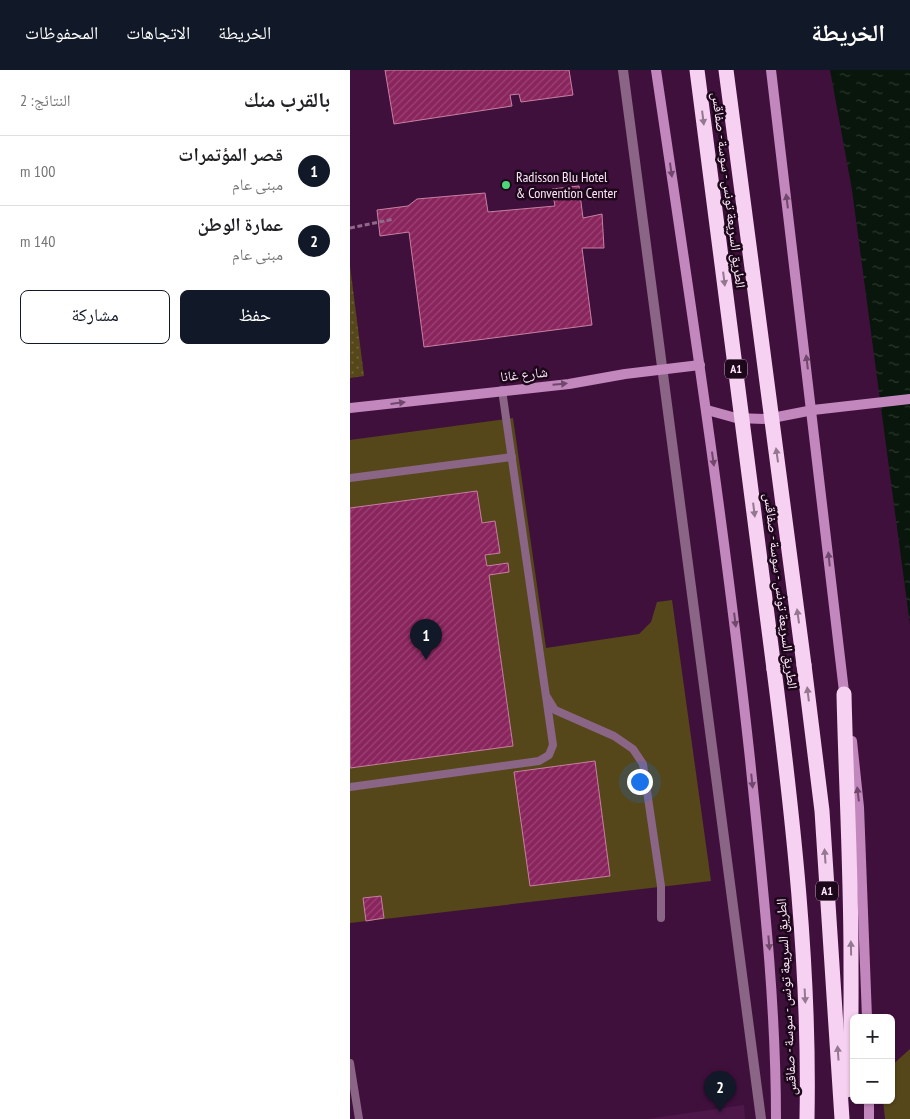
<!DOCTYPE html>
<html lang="ar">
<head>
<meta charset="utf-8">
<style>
	:root { --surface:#fff; --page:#f2f2f2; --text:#202124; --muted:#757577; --line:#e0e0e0; --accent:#111827 }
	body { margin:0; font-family:"PT Sans Narrow","Noto Naskh Arabic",sans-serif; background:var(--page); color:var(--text); direction:rtl }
	.controls { position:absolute; right:15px; bottom:15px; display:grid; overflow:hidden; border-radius:8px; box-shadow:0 1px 4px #0004 }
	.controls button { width:45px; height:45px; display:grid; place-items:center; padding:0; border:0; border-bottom:1px solid var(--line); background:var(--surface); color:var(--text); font:25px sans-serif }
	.you { position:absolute; left:289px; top:711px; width:18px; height:18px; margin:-12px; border:4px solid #fff; border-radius:50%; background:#1a73e8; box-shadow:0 0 0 8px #1a73e833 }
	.badge { display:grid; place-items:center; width:32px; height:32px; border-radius:50%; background:var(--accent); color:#fff; font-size:16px; font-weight:700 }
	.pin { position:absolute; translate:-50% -41px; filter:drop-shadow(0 1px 2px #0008) }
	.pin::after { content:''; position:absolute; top:26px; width:18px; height:15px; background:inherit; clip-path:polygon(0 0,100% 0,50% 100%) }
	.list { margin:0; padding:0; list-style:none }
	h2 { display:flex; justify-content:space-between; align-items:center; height:65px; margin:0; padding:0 20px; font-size:21px }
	h2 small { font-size:16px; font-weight:400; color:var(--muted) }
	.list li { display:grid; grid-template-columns:32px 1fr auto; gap:15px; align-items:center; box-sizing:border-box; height:70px; padding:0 20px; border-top:1px solid var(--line) }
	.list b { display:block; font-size:19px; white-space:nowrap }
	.list p { margin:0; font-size:16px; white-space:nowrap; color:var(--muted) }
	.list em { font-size:16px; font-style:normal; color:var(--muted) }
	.actions { display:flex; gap:10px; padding:15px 20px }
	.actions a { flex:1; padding:11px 0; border:1px solid var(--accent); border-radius:8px; text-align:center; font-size:18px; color:var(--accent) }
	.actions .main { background:var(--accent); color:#fff }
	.map { position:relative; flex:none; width:560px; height:1049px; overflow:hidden; direction:ltr }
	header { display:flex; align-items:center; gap:30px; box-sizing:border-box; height:70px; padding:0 25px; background:var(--accent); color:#fff }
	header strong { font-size:24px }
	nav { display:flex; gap:28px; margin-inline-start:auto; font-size:18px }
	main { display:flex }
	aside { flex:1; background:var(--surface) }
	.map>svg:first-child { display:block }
</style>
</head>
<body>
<header>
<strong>الخريطة</strong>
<nav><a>الخريطة</a><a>الاتجاهات</a><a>المحفوظات</a></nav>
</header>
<main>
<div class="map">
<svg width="560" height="1049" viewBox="0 0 560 1049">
	<defs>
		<pattern id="park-dots" width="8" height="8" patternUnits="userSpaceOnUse" patternTransform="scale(1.25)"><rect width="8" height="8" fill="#56471a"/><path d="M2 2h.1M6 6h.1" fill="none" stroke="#6f623c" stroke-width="1.8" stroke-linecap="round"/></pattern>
		<pattern id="water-ripples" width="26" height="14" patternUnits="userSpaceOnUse" patternTransform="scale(1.25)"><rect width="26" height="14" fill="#08160b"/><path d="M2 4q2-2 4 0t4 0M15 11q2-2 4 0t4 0" fill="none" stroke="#2d382f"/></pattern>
		<pattern id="building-hatch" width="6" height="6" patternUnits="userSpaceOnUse" patternTransform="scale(1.25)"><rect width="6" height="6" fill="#89245d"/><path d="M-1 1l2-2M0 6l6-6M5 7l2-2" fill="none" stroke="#9b4475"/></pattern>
	</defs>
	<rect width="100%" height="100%" fill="#40103d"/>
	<polygon fill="#4d1749" points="394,1035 395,1049 297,1049"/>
	<g fill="#56471a" fill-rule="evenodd">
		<path d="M163,348L196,578L289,564L301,552L307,532L322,530L361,811L0,853V698L163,675L139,505L158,493L137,496L135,485L150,483L145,451L132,453L127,421L0,438V370ZM165,702L260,806L180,816Z"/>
		<polygon points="560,979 560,1049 535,1049 533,1030 541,1030 541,996"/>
	</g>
	<polygon fill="url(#park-dots)" points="0,196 14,306 0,308"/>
	<polygon fill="url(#water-ripples)" points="480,0 560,0 560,555 502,120"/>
	<g fill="url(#building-hatch)" stroke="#c780a1">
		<polygon points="35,0 219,0 223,25 171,32 169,24 160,25 162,36 44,54"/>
		<polygon points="229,116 233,148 252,144 254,178 232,178 242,255 74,277 59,162 30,166 27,140 58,136 67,129 135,123 138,142 205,136 202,119"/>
		<polygon points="127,421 132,453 145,451 150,483 135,485 137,496 158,493 159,502 139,505 163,676 0,698 0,438"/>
		<polygon points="245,691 260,806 180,816 164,702"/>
		<polygon points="31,826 34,848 16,851 13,828"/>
	</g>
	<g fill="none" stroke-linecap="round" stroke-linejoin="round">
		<polyline stroke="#8f688b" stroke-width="3" stroke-dasharray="5 2.5" stroke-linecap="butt" points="0,158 44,149"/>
		<g stroke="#8a6586" stroke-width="8">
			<polyline points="0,408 162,387"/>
			<polyline points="197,627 205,640 264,666 283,679 293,694 311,816 311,848"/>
			<polyline points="0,717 189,691 199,685 203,675 152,320"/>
			<polyline points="0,993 9,1049"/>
		</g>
		<polyline stroke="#8a6586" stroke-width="10" points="273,0 411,1049"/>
		<g stroke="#c287bc" stroke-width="10">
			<path d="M306,0C340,229 375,459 400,689C412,809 426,928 426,1049"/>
			<polyline points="421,0 495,630"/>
			<polyline points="0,338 219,314 275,304 350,295"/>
			<polyline points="357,340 386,348 417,349 463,340 560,329"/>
			<polyline points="502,671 509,737 517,948"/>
			<polyline points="519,1030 519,1049"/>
		</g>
		<g stroke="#f6d1f1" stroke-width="15">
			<polyline points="454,595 472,741 492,1049"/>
			<path d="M424,599C443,748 460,898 457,1049"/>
			<path d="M494,624C496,712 501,799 501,887C501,932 502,976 497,1020"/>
		</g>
		<g stroke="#f6d1f1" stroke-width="15">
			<polyline points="347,0 424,599"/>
			<polyline points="376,0 454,595"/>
		</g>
	</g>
	<defs><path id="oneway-solid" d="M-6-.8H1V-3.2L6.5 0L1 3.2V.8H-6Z" transform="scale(1.25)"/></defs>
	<g fill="#947790">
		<use href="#oneway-solid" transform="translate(353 48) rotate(83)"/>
		<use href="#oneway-solid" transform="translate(374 209) rotate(83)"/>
		<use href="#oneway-solid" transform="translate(427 385) rotate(-98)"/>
		<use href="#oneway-solid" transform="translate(404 440) rotate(83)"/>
		<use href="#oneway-solid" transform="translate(448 546) rotate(-98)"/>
		<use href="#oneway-solid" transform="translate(458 624) rotate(-97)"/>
		<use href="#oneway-solid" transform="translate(475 786) rotate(-94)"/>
		<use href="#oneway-solid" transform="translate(501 878) rotate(-91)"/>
		<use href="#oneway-solid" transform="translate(455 926) rotate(87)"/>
		<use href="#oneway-solid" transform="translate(488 983) rotate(-94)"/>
	</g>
	<g fill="#6f486b">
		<use href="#oneway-solid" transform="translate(321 100) rotate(82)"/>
		<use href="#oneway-solid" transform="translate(437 131) rotate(-97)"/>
		<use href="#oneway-solid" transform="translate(457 292) rotate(-97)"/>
		<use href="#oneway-solid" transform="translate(210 314) rotate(-5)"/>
		<use href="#oneway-solid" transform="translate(48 333) rotate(-7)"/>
		<use href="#oneway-solid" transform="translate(363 389) rotate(82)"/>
		<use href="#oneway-solid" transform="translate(479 489) rotate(-96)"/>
		<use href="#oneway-solid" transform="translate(385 550) rotate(83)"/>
		<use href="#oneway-solid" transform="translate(402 711) rotate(84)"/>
		<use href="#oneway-solid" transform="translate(508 724) rotate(-97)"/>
		<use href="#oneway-solid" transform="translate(419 873) rotate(85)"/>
	</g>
	<circle fill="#4bd677" stroke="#1c081a" stroke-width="2" cx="156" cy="115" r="5"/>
	<g text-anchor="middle" stroke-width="5" stroke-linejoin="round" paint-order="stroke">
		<g fill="#1c081a" stroke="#bba3b8" stroke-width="1">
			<rect x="375" y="289.5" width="22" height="19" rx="4"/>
			<rect x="466" y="811.5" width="22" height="19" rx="4"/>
		</g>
		<g font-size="12" font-weight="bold" fill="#ffe6fb">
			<text x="386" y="303">A1</text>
			<text x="477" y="825">A1</text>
		</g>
		<g font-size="14" fill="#ffe6fb" stroke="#1c081a" text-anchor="start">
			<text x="166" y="112">Radisson Blu Hotel<tspan x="166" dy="16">&amp; Convention Center</tspan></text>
		</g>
		<g font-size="14" fill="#ffe6fb" stroke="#1c081a">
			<text transform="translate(379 120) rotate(83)" y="5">الطريق السريعة تونس - سوسة - صفاقس</text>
			<text transform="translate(174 304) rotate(-6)" y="5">شارع غانا</text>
			<text transform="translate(431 521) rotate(83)" y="5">الطريق السريعة تونس - سوسة - صفاقس</text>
			<text transform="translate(436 927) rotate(-93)" y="5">الطريق السريعة تونس - سوسة - صفاقس</text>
		</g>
	</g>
</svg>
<div class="controls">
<button>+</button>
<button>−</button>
</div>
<div class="you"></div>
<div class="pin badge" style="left:76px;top:590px">1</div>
<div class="pin badge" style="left:370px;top:1042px">2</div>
</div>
<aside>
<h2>بالقرب منك<small>النتائج: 2</small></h2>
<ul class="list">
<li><span class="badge">1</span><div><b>قصر المؤتمرات</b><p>مبنى عام</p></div><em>100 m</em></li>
<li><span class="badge">2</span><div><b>عمارة الوطن</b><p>مبنى عام</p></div><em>140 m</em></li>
</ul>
<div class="actions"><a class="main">حفظ</a><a>مشاركة</a></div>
</aside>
</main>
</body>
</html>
